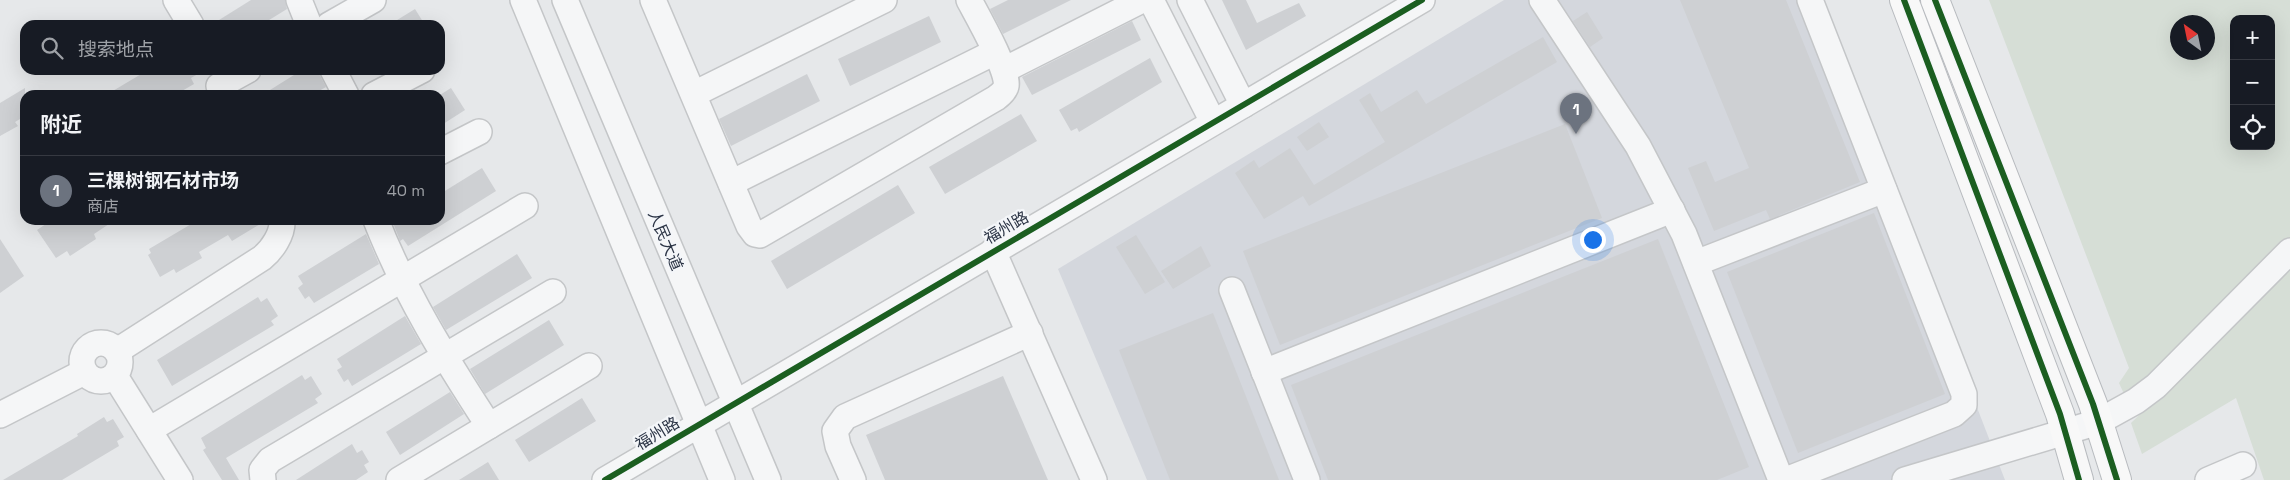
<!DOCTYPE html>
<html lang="zh">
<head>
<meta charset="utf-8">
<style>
	:root { --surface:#171b24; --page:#242831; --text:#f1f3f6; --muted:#9ea1a6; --line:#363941; --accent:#6c737f }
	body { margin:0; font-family:"Space Grotesk","Noto Sans SC",sans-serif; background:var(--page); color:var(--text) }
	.controls { position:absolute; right:15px; top:15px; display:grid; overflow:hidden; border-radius:10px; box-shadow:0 5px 20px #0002 }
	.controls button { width:45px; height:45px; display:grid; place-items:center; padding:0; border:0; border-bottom:1px solid var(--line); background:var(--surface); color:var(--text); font:25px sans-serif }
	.compass { position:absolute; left:2170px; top:15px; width:45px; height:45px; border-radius:50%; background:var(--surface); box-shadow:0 5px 20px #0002; rotate:327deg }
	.you { position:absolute; left:1592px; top:239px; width:18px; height:18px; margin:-12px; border:4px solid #fff; border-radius:50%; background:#1a73e8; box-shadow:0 0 0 8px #1a73e833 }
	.badge { display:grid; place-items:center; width:32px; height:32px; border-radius:50%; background:var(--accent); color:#fff; font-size:16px; font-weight:700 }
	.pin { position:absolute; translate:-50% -41px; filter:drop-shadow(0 1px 2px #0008) }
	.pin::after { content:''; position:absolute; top:26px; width:18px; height:15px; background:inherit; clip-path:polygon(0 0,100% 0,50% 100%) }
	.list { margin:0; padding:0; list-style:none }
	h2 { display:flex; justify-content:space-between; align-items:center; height:65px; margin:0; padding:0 20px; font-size:21px }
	h2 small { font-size:16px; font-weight:400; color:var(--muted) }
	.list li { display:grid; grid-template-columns:32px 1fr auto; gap:15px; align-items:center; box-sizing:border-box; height:70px; padding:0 20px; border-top:1px solid var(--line) }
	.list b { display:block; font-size:19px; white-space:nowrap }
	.list p { margin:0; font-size:16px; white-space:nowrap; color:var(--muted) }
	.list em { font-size:16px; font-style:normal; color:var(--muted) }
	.icon { flex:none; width:28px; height:28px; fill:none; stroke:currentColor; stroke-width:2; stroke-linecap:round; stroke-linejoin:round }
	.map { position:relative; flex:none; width:2290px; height:480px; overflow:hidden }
	.search { position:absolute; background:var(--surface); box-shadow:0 5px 20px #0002; left:20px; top:20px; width:425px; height:55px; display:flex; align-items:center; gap:12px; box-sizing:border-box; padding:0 18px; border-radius:15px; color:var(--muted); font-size:19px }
	.panel { position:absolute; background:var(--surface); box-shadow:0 5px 20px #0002; left:20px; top:90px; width:425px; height:135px; border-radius:15px }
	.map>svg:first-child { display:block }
</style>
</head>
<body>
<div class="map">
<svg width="2290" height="480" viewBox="0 0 2290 480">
	<rect width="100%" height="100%" fill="#e6e8ea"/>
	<polygon fill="#d4d7dd" points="1504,0 1820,0 2005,480 1147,480 1058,269"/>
	<g fill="#d6ded6" fill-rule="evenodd">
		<path d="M1989,0H2290V238L2141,388L2125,396L2119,383L2129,368ZM2234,19H2271V146H2234ZM2178,22H2208V52H2178Z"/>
		<polygon points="2290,268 2290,480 2264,480 2236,398 2142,454 2131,423"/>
	</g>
	<g fill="#ced0d3">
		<polygon points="251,0 285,0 287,9 261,25 211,25"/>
		<polygon points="1008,0 1071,0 1003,34 990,9"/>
		<polygon points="1222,0 1246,0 1257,23 1299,3 1306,16 1246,50"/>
		<polygon points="1680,0 1786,0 1860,182 1770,219 1766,210 1714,231 1688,168 1706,161 1715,182 1749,168"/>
		<polygon points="415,9 425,25 389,25"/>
		<polygon points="1587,12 1603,38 1590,47 1573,21"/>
		<polygon points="929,16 941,42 850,86 838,59"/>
		<polygon points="1132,21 1141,40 1032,95 1022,77"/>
		<polygon points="1543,37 1557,62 1309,206 1303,196 1264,219 1235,173 1254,160 1259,168 1290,148 1314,185 1385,142 1359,100 1370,93 1381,112 1417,90 1426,104"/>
		<polygon points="1150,58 1162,82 1079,132 1077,128 1071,131 1059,110"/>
		<polygon points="148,70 205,70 191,78 194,84 175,95 106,95"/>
		<polygon points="302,70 317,70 326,87 312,95 262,95"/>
		<polygon points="807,74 820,101 731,146 719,119"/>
		<polygon points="25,88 25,116 15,122 18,126 0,136 0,103"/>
		<polygon points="451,88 465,110 440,126 440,95"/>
		<polygon points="1021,114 1037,141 945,194 929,167"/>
		<polygon points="1319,122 1329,137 1307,151 1297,137"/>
		<polygon points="1565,124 1602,218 1280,345 1243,251"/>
		<polygon points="482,168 496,191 408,246 403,239 400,241 392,220 440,220 440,194"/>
		<polygon points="898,185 915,213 787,289 771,261"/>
		<polygon points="1874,213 1945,394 1798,453 1727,272"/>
		<polygon points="52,220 115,220 94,234 96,239 70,256 67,251 56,258 37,230"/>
		<polygon points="198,220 267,220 232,241 228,235 199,252 202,258 176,273 174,269 160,277 148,255 151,253 149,249"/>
		<polygon points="366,234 379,264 314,303 309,296 305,299 298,288 303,284 298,276"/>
		<polygon points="1136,235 1165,282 1145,294 1116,247"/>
		<polygon points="0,239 24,276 0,293"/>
		<polygon points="1658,239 1749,467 1717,480 1328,480 1291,385"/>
		<polygon points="1201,246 1211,266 1173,289 1161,271"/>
		<polygon points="517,254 532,278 446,330 433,307"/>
		<polygon points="258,297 261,302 267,298 278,316 271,321 274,325 172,386 157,360"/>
		<polygon points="1213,313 1279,480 1170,480 1119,350"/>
		<polygon points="405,316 421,344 352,386 348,379 344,382 337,370 342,367 337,359"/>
		<polygon points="549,320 564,345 485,394 470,369"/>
		<polygon points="302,375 305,380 311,376 322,394 315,399 318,403 226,458 239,480 222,480 203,450 206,448 201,438"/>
		<polygon points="1003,376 1048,480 885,480 866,435"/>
		<polygon points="450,392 464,414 400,455 386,432"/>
		<polygon points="582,398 596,421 529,462 515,440"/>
		<polygon points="104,417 107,422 113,419 124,437 117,441 119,446 62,480 3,480 78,436 77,434"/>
		<polygon points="352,444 357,453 362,450 369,462 364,465 368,472 356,480 296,480"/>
		<polygon points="488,462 499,480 459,480"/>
	</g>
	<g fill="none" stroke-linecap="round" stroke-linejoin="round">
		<g stroke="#c4c6c8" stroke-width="28">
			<g id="minor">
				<polyline points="176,0 191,25"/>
				<polyline points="299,0 309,25"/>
				<polyline points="523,0 722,480"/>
				<polyline points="565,0 768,480"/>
				<path d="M653,0L749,226L755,234L760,235L996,98C1000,95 1005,91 1006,86C1010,73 977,15 969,0"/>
				<polyline points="1151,0 1213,122"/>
				<polyline points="1190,0 1243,105"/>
				<polyline points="1542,0 1638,146 1684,234 1781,480"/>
				<polyline points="329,25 373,0"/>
				<polyline points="333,70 346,95"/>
				<polyline points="1004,70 1142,0"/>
				<polyline points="219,86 248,70"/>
				<polyline points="694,94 884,0"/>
				<polyline points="374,95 422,70"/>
				<polyline points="440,152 479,132"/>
				<polyline points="731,183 995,52"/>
				<path d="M376,220C405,294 446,360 489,426"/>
				<polyline points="993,251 1094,480"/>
				<polyline points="1696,263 1884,190"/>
				<polyline points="1232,290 1307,480"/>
				<circle cx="101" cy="362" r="19"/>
				<path d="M117,351L262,258C272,250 283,234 282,220"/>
				<polyline points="1264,372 1672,210"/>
				<polyline points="115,376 180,480"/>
				<polyline points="0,415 84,372"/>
				<polyline points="149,430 525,206"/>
				<polyline points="263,480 262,470 270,460 553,292"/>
				<polyline points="399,480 589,366"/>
				<polyline points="605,480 1422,0"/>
				<polyline points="853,480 838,446 835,431 845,417 1030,333"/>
				<polyline points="1786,480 1954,414 1964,405 1964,394 1810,0"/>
				<polyline points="1905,480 2098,422 2136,401 2156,386 2290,251"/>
				<polyline points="2208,480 2243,465"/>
			</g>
		</g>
		<g stroke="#b8bbbf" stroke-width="30">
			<g id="highway">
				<polyline points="1904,0 2060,414 2079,480"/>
				<polyline points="1935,0 2093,404 2117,480"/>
			</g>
		</g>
		<use href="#minor" stroke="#f5f6f7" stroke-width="25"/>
		<use href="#highway" stroke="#f8f8f8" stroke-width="28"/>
		<g stroke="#f4f6f9" stroke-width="9">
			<g id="cycleway">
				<polyline points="1904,0 2060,414 2079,480"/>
				<polyline points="1935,0 2093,404 2117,480"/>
				<polyline points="605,480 1422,0"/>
			</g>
		</g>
		<use href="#cycleway" stroke="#1b5e20" stroke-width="6"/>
	</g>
	<g text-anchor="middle" stroke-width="4.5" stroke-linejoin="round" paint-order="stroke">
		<g font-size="16" fill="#2b3445" stroke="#f4f6f9">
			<text transform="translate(1006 227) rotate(-30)" y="6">福州路</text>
			<text transform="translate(666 240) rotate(67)" y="6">人民大道</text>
			<text transform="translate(657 433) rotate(-31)" y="6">福州路</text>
		</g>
	</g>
</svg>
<div class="controls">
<button>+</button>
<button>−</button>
<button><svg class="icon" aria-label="locate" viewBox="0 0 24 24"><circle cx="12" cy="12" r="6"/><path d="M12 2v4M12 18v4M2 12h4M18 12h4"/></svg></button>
</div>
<svg class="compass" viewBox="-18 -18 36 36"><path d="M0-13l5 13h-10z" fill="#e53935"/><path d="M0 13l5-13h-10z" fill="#9ea1a6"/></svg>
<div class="you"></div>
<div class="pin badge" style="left:1576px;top:134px">1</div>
<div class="search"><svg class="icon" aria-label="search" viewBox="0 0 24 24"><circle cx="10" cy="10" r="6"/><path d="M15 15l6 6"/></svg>搜索地点</div>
<section class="panel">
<h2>附近<small></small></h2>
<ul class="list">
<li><span class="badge">1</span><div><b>三棵树钢石材市场</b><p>商店</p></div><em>40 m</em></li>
</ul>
</section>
</div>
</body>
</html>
